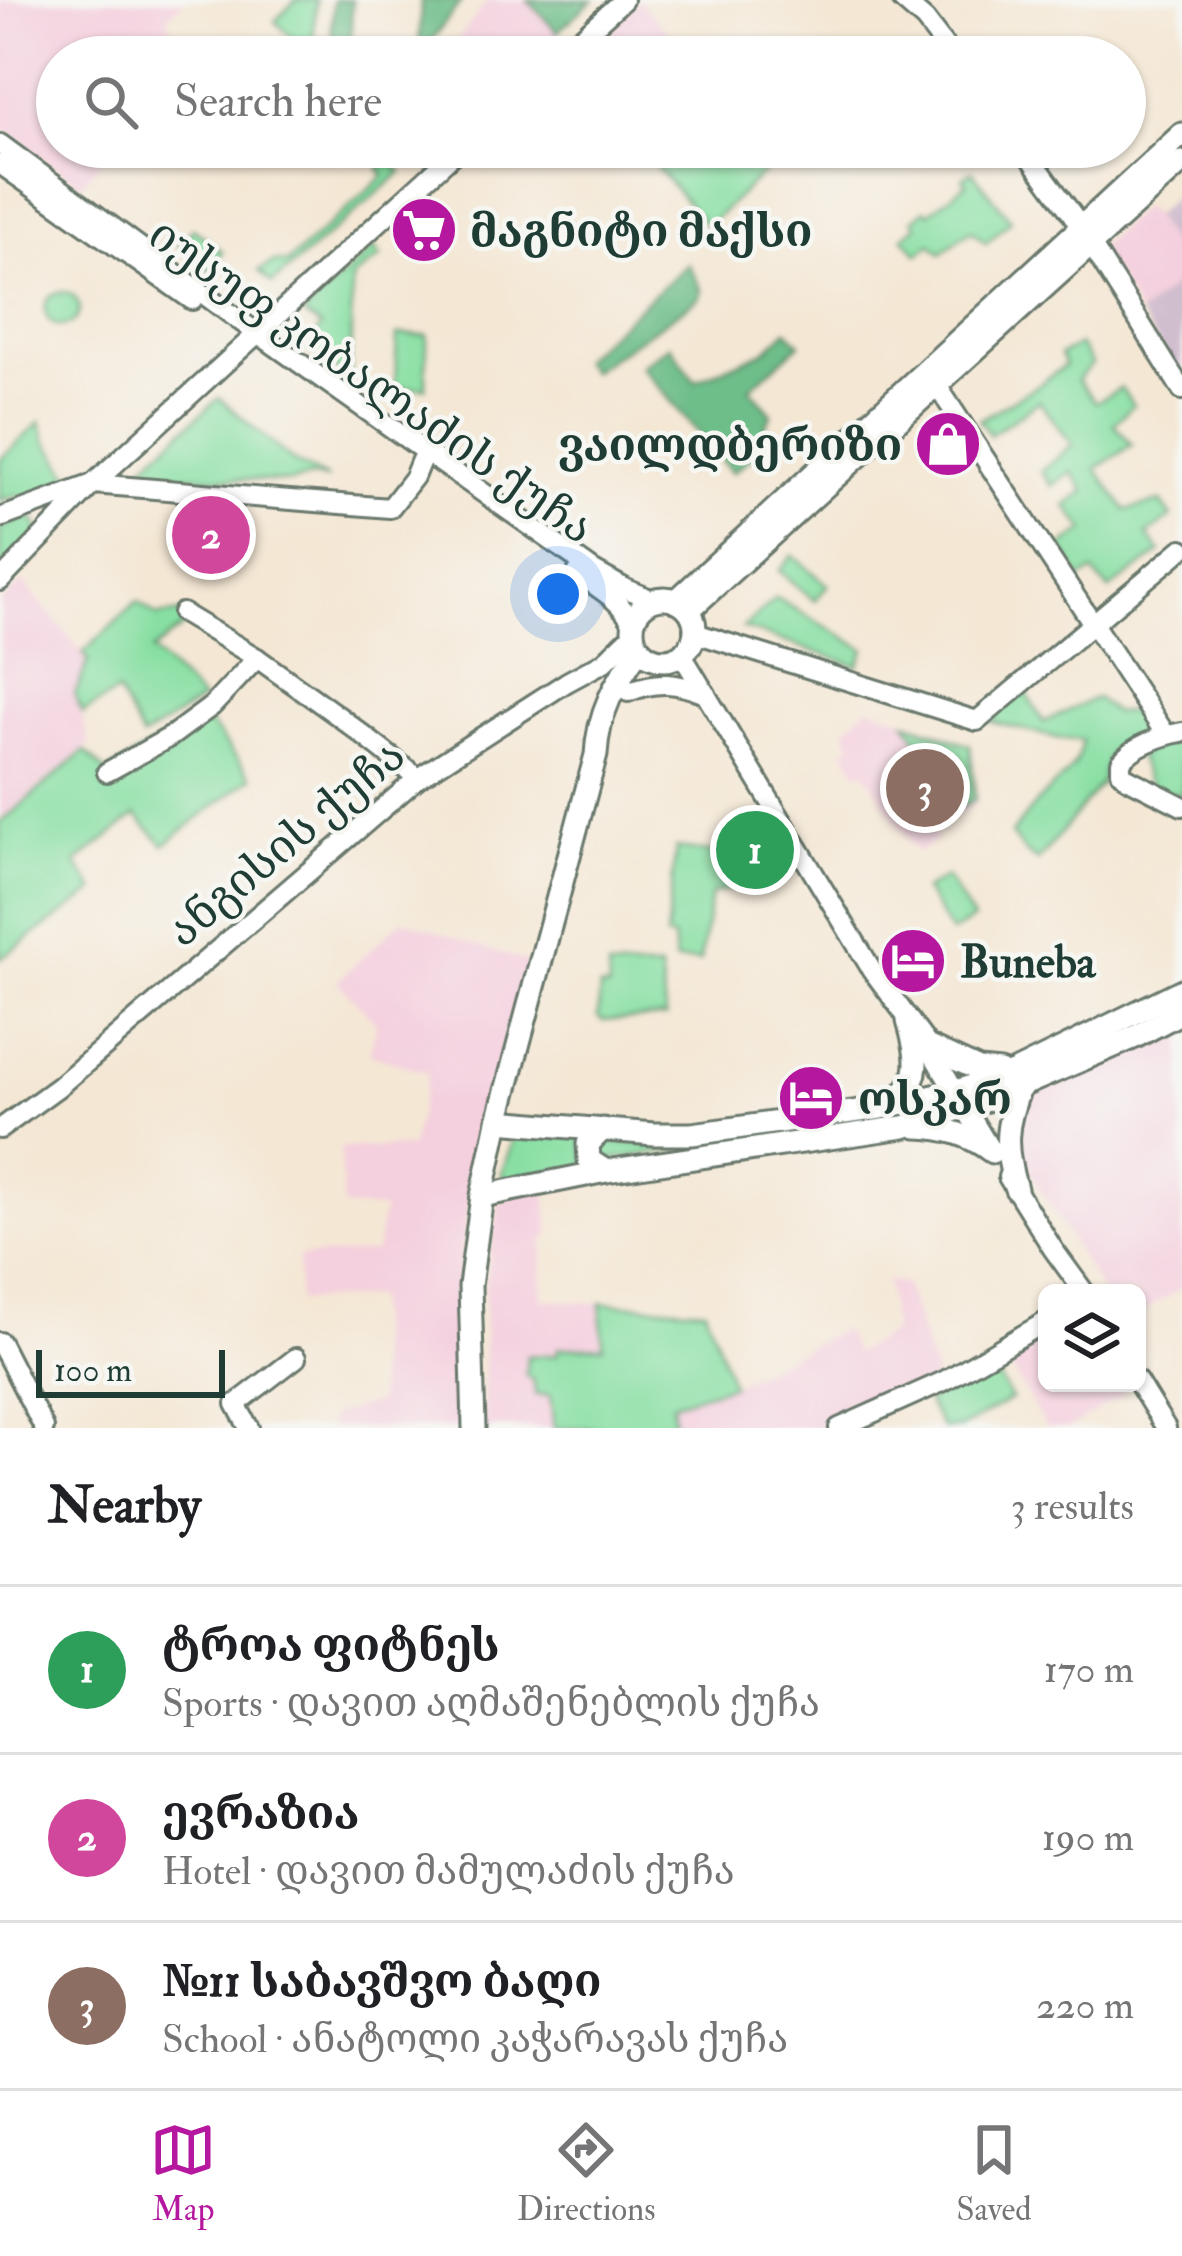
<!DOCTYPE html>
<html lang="en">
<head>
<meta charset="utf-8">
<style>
	:root { --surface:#fff; --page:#f6f6f6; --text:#202124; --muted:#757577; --line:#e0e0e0; --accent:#b5179e }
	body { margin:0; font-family:"IM FELL Double Pica","Noto Serif Georgian",serif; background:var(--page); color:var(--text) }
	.controls { position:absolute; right:36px; bottom:36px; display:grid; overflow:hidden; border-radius:18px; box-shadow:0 3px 9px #0004 }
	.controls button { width:108px; height:108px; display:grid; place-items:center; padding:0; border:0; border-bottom:3px solid var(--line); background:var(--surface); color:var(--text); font:60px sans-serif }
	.scale { position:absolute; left:36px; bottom:30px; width:189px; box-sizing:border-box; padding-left:12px; border:6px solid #1f3d34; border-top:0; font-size:33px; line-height:42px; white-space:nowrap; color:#1f3d34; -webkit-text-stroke:9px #f6f6f2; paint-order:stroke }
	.you { position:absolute; left:558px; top:594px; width:42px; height:42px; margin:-30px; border:9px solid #fff; border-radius:50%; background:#1a73e8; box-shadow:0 0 0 18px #1a73e833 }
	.badge { display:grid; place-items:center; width:78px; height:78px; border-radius:50%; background:var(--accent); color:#fff; font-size:39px; font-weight:700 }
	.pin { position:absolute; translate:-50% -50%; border:6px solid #fff; box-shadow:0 3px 12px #0006 }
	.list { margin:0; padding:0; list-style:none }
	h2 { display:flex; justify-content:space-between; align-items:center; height:156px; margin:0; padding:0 48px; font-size:51px }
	h2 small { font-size:39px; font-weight:400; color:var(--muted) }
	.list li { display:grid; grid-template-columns:78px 1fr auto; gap:36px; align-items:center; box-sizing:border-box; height:168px; padding:0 48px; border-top:3px solid var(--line) }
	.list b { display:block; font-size:45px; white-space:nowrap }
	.list p { margin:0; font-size:39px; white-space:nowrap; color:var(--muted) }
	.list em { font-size:39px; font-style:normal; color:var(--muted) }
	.icon { flex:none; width:66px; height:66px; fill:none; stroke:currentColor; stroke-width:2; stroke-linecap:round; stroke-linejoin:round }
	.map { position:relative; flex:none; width:1182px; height:1428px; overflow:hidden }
	.search { position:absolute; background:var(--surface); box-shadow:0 3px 9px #0004; left:36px; right:36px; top:36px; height:132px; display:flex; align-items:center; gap:30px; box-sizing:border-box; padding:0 42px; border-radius:66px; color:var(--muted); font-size:45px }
	.sheet { height:660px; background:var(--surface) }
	nav { display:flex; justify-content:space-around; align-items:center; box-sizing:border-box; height:168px; border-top:3px solid var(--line); background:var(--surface); font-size:33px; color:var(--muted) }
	nav a { display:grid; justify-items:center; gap:6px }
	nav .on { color:var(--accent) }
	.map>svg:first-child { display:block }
</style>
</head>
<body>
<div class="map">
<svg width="1182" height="1428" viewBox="0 0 1182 1428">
	<rect width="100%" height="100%" fill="#f6f6f2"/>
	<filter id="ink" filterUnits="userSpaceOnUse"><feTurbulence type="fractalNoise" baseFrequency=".00833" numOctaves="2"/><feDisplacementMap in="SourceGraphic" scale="24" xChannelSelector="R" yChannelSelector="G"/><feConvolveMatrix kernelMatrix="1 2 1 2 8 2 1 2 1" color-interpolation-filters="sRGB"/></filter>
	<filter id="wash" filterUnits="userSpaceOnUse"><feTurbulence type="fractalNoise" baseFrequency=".004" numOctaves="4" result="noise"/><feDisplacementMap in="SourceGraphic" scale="48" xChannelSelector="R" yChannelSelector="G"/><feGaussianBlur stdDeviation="2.7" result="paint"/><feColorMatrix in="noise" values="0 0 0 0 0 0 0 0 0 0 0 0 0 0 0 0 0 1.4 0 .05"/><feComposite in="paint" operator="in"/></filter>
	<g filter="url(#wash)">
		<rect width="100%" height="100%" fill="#f4e7d4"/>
		<g fill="#f4cfde">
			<polygon points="0,0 184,0 166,18 172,26 145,51 149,57 57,57 57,147 112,147 81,185 0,128"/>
			<polygon points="488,0 528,0 561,37 538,57 454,57 452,47"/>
			<polygon points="637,2 641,3 691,57 578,57"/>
			<polygon points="1143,206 1153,216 1182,262 1182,279 1139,315 1098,248"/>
			<polygon points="23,582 89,660 75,694 90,744 0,820 0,602"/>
			<polygon points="869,706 972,744 977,802 933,832 937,840 917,853 864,771 858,773 844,750 852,744 845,729"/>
			<polygon points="403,919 529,963 487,1112 470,1194 461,1254 456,1289 467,1428 330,1428 331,1416 378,1402 375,1297 298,1301 298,1257 376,1252 383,1209 343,1207 340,1148 411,1147 428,1073 370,1054 376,1023 337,981"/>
			<polygon points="1182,1027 1182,1288 1137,1315 1137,1293 1102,1293 1021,1156 1011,1133 1026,1097 1166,1037"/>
			<polygon points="546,1189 550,1234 543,1242 542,1299 601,1303 604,1346 558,1348 558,1355 533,1379 550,1395 554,1428 483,1428 485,1285 499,1201"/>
			<polygon points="886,1280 905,1284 936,1378 832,1428 674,1428 672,1403 732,1385 843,1329 855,1353 893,1332"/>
			<polygon points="1047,1330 1047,1383 1118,1383 1124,1394 1069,1428 1046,1428 1004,1356"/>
		</g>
		<g fill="#d0bdce">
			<polygon points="1182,190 1182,262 1153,216"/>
			<polygon points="1182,279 1182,379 1139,315"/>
		</g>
		<g fill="#88dfa3" stroke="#548e6c" stroke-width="3">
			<polygon points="296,0 316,0 312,56 275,21"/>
			<polygon points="639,147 771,147 780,157 707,226"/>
			<polygon points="389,159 402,172 272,284 259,271 274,262 287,263 384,176 379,168"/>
			<polygon points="972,171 1011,220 986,243 971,230 941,253 931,244 918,254 903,237 917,226 913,220 925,209 929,213 967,183 963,178"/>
			<polygon points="193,228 223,252 208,271 178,246"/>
			<polygon points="374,247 381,257 355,276 352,281 350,379 308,348 321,327 303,314"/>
			<circle cx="62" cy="309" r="17"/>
			<polygon points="397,335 427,335 426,388 395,387"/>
			<polygon points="1079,345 1092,364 1077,380 1096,402 1121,388 1133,405 1114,424 1132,445 1096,469 1126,510 1161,502 1172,517 1147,535 1161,552 1109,590 1093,572 1081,579 1061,547 1085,530 1066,506 1085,491 1072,472 1052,486 1041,471 1073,445 1039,401 990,435 979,420 1043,382 1065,365 1060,355"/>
			<polygon points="219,398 294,462 328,479 311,477 291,482 135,473"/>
			<polygon points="40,422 46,440 71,477 69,481 27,498 17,495 0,501 0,460"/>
			<polygon points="31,516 37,525 39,534 0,570 0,528"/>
			<polygon points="792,555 828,585 815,601 779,571"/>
			<polygon points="776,598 865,649 858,666 743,628"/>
			<polygon points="137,602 157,616 182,613 191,620 152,651 202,700 142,738 118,692 82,713 75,694 89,660 83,653"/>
			<path d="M1024,689L1043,722L1096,698L1114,713L1144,710L1148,731L1144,741L1112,749L1107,758L1101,783L1038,861L1024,851L1011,835C1021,822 1031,808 1043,796C1062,777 1079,770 1082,740L1061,739L992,722L998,709Z"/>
			<polygon points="202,714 252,777 164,845 136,815 76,863 95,891 0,959 0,823 85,751 107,773"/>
			<polygon points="906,722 970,745 975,799 962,807"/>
			<polygon points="1182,740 1182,794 1156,791 1148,781 1138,757 1149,749"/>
			<polygon points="676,848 725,854 738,887 711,894 700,961 675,961 673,938 666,937"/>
			<polygon points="946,877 973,920 951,933 924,890"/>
			<polygon points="608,969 660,969 666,1017 603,1021 598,1017 600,988 609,989"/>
			<polygon points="515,1133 582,1134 587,1167 507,1180 502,1176 502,1172"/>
			<polygon points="720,1141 720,1144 599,1161 594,1145 599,1142 649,1144"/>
			<polygon points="601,1303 705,1309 732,1385 672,1403 674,1428 554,1428 550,1395 536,1395 533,1380 526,1376 527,1356 557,1355 558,1348 603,1346"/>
			<polygon points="991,1365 1011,1399 961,1428 942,1428 927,1402"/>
		</g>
		<g fill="#6ebe89" stroke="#467e5e" stroke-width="3">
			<polygon points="333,0 352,0 350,57 331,57"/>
			<polygon points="421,0 462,0 419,57"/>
			<polygon points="528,0 593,0 557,32"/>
			<polygon points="688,264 702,290 699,298 590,372 581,359"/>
			<polygon points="787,330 800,344 750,388 772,414 764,428 775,437 732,473 641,366 670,345 695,381 765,351"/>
		</g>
	</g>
	<g filter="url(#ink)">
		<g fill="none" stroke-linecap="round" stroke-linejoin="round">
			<g stroke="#6a786c" stroke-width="24">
				<g id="minor">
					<polyline points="902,0 925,20 953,57"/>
					<polyline points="560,57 623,0"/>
					<polyline points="0,144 236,318 594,571 626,589 653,600"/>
					<polyline points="1023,147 1072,214 1182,390"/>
					<polyline points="0,164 192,300"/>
					<polyline points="936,384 1166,735"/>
					<polyline points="0,518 93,484 390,508 414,477 421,460"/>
					<path d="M577,573C598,588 621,600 633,624"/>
					<polyline points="0,581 93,484 461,147"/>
					<polyline points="182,613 257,658 341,718 418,778"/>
					<polyline points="695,633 977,721 1182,549"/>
					<polyline points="682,655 872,970 924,1040 990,1149"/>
					<path d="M628,692C657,680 677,682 706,694"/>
					<path d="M1182,732C1161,736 1134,745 1121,762V772L1127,778L1182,806"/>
					<polyline points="107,772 170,737 212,706 257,658"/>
					<polyline points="0,1129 58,1087 418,778 567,682 604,662 633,634"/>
					<polyline points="1008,1177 1053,1249 1085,1293"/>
					<polyline points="0,1342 44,1428"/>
					<polyline points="1137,1381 1166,1428"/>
					<polyline points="249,1428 236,1404 296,1358"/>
					<polyline points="839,1428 944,1381 1047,1321"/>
				</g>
			</g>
			<g stroke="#6a786c" stroke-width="27">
				<g id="major">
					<circle cx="664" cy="629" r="31"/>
					<polyline points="676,601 1182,134"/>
					<polyline points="689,610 1182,162"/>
					<polyline points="927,1046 979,1070 1000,1072"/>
					<path d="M889,1104C925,1084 918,1055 908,1021"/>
					<polyline points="498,1121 654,1134 692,1134 881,1108 956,1091 1013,1073 1182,990"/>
					<path d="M917,1127C947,1128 968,1134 992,1152"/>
					<polyline points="603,1129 588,1144 589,1160 606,1171"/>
					<path d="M1016,1189C1004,1148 1004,1126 1021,1086"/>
					<polyline points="482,1196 606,1171 904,1127 993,1098 1135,1037 1182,1012"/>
					<path d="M474,1428L470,1286L482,1196L498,1121L596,755C598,713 615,682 640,649"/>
				</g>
			</g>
			<use href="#minor" stroke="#fff" stroke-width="18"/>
			<use href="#major" stroke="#fff" stroke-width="21"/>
		</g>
	</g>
	<defs>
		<g id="supermarket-disc" transform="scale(3.45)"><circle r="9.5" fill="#b5179e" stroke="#f6f6f2"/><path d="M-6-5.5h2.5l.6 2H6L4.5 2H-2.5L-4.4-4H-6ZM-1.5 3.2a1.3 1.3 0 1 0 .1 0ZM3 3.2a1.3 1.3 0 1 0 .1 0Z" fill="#fff"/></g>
		<g id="shop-disc" transform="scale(3.45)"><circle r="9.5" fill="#b5179e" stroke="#f6f6f2"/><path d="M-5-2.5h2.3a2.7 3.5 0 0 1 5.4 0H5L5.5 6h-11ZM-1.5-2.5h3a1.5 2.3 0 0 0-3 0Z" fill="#fff"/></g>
		<g id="hotel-disc" transform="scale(3.45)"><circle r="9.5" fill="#b5179e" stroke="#f6f6f2"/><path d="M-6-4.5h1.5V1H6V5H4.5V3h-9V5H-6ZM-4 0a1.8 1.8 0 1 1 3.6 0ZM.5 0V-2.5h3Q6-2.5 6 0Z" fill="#fff"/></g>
	</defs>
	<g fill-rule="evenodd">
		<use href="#supermarket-disc" x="424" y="230"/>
		<use href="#shop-disc" x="948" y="444"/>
		<use href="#hotel-disc" x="913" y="961"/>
		<use href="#hotel-disc" x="811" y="1098"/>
	</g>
	<g text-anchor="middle" stroke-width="9" stroke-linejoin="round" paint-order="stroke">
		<g font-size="45" font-weight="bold" fill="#1f3d34" stroke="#f6f6f2" text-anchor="start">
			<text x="470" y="246">მაგნიტი მაქსი</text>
			<text x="902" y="460" text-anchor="end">ვაილდბერიზი</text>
			<text x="960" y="977">Buneba</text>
			<text x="858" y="1114">ოსკარ</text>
		</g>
		<g font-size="45" fill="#1f3d34" stroke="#f6f6f2">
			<text transform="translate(372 380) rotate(35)" y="16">იუსუფ კობალაძის ქუჩა</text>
			<text transform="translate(285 842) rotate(-40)" y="16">ანგისის ქუჩა</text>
		</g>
	</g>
</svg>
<div class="controls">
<button><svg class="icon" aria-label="layers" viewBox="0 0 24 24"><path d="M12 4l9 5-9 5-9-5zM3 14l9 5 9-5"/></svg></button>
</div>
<div class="scale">100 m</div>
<div class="you"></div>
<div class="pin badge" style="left:755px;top:850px;background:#2e9e5b">1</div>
<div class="pin badge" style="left:211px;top:535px;background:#d1479c">2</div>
<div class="pin badge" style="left:925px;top:788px;background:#8d6e63">3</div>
<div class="search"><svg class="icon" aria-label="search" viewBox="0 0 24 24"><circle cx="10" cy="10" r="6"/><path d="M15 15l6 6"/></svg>Search here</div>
</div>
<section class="sheet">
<h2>Nearby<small>3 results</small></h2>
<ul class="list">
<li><span class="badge" style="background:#2e9e5b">1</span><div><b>ტროა ფიტნეს</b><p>Sports · დავით აღმაშენებლის ქუჩა</p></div><em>170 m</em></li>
<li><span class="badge" style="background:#d1479c">2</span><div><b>ევრაზია</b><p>Hotel · დავით მამულაძის ქუჩა</p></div><em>190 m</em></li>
<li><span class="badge" style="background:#8d6e63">3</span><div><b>№11 საბავშვო ბაღი</b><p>School · ანატოლი კაჭარავას ქუჩა</p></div><em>220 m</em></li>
</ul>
</section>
<nav>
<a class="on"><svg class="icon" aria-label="map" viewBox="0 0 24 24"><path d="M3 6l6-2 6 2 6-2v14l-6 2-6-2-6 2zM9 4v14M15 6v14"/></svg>Map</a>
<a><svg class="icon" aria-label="directions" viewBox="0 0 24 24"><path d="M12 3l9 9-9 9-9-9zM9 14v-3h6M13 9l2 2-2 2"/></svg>Directions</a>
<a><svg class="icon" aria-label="saved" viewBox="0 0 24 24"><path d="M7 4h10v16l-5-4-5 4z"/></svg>Saved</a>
</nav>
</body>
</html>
